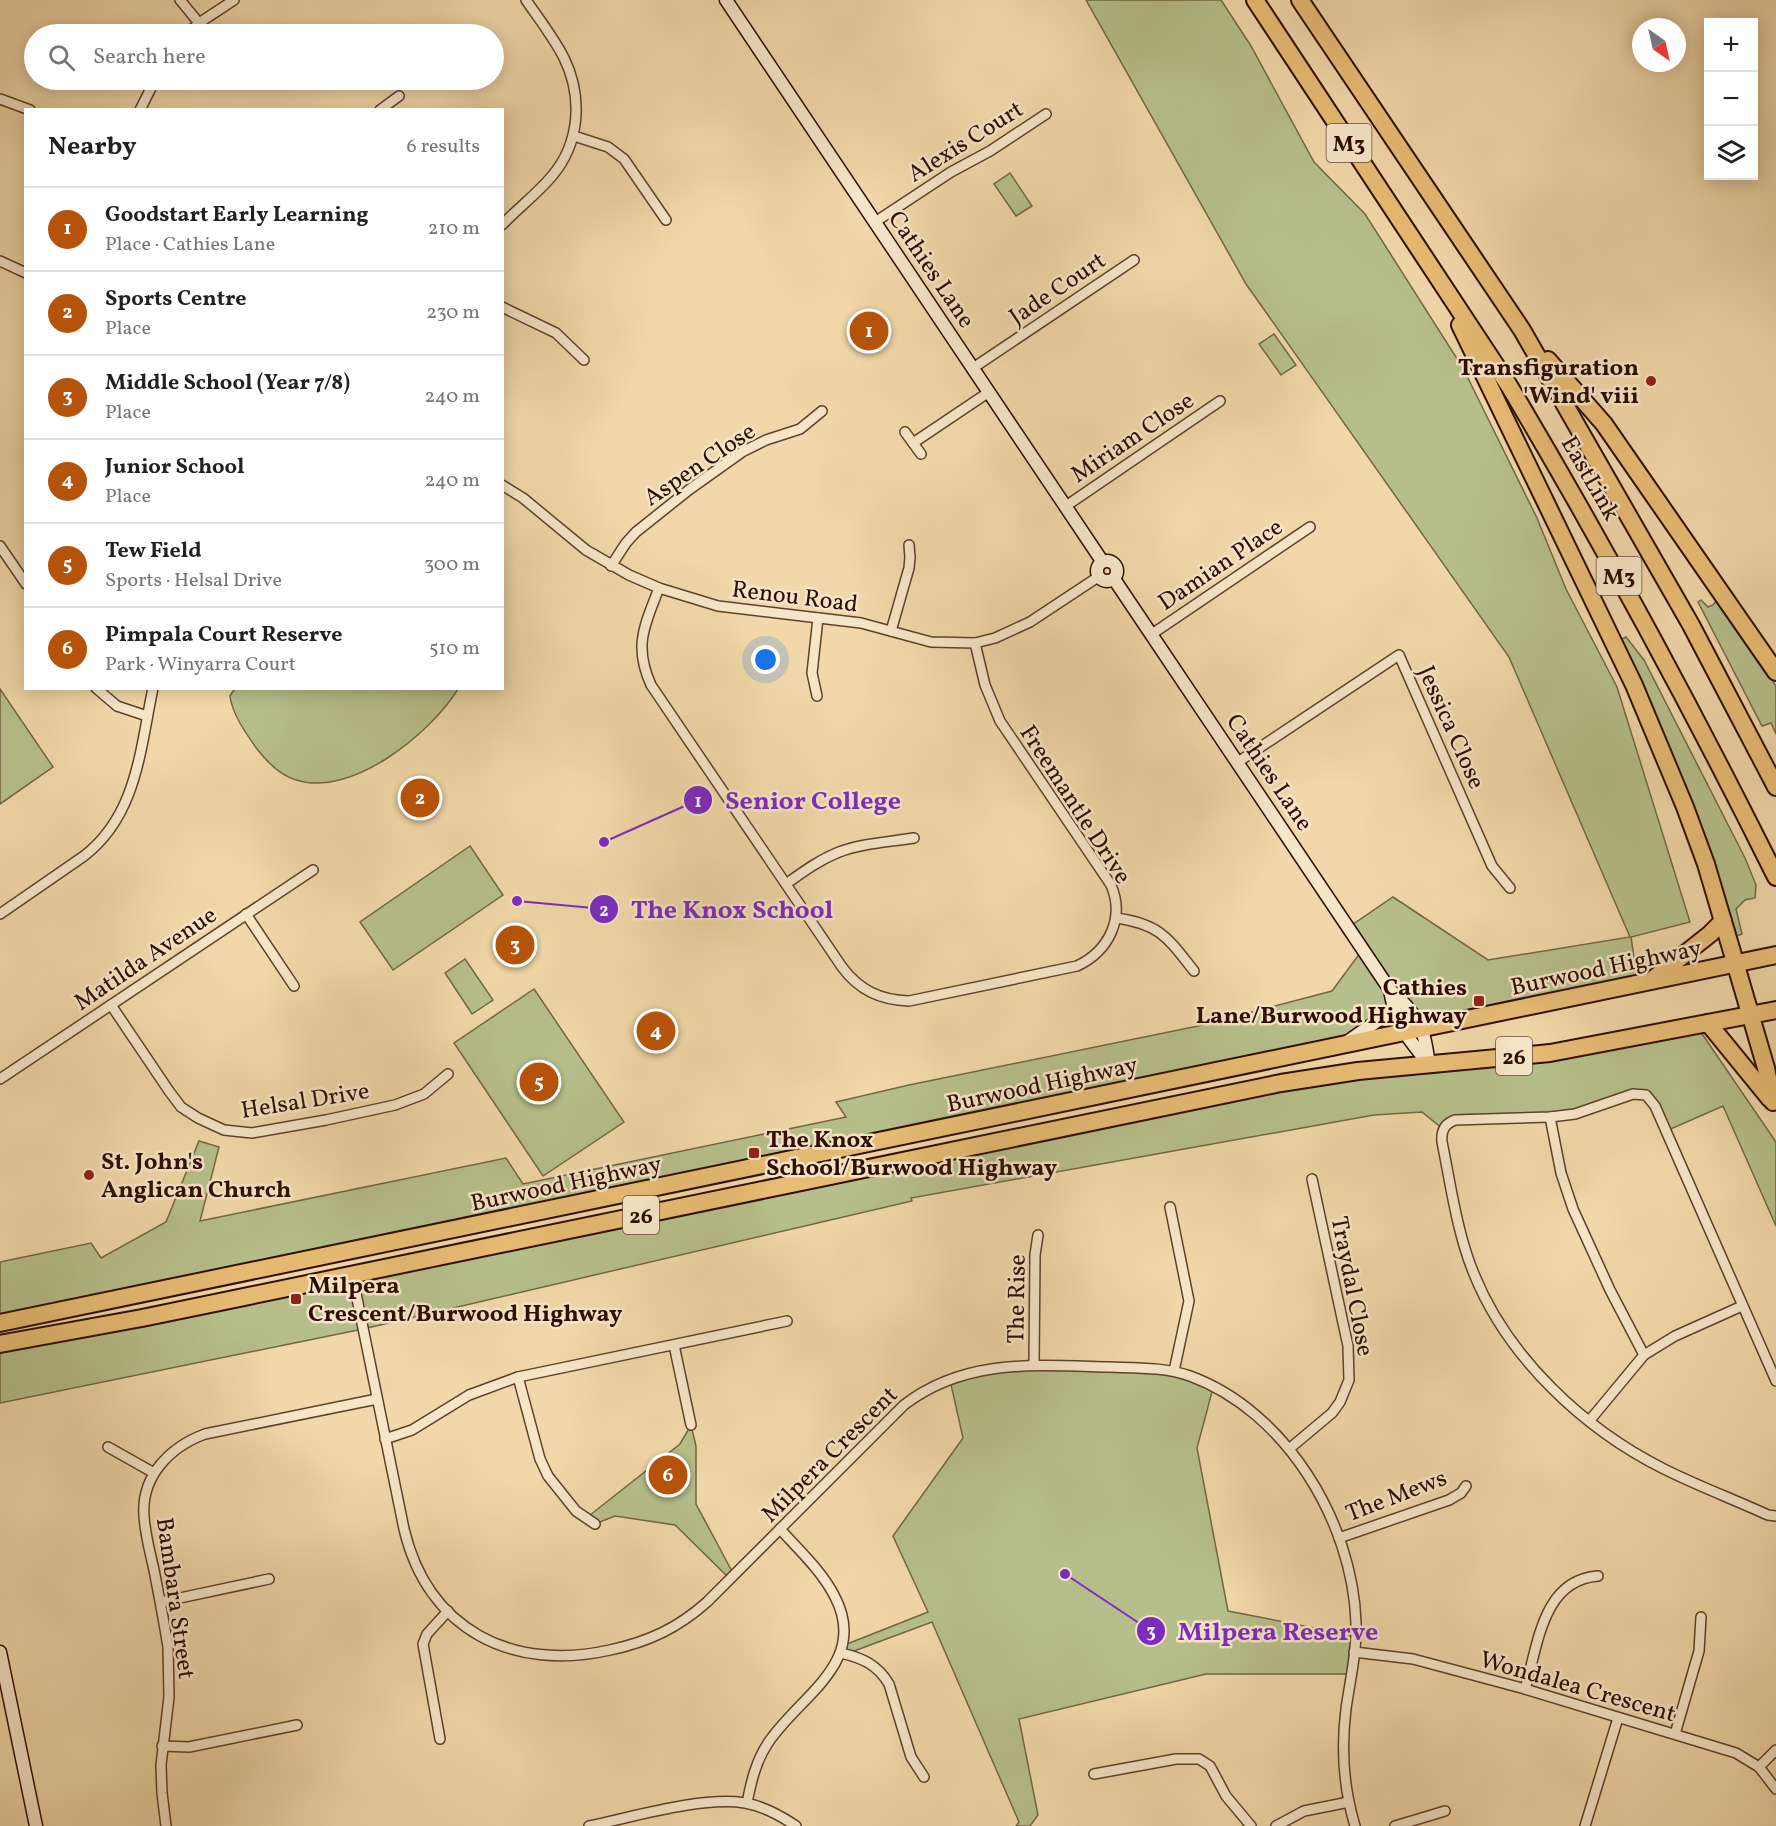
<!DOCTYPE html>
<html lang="en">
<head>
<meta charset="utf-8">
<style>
	:root { --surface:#fff; --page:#f6f6f6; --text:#202124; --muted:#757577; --line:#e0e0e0; --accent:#b45309 }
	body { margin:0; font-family:Vollkorn,serif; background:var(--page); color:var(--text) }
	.controls { position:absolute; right:18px; top:18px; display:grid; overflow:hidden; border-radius:0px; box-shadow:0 3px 15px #0003 }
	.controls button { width:54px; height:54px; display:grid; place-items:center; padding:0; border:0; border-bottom:2px solid var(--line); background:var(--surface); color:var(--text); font:30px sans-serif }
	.compass { position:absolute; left:1632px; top:18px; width:54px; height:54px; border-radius:50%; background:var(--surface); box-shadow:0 3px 15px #0003; rotate:146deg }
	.you { position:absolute; left:766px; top:660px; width:21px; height:21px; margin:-15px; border:4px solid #fff; border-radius:50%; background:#1a73e8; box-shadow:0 0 0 9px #1a73e833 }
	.badge { display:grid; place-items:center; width:39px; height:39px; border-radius:50%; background:var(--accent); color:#fff; font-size:20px; font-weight:700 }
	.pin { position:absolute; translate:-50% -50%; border:3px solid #fff; box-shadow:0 2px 6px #0006 }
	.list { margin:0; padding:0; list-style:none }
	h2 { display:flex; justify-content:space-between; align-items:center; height:78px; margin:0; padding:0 24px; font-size:26px }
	h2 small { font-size:20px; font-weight:400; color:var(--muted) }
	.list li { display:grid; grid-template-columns:39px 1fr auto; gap:18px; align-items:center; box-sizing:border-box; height:84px; padding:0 24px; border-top:2px solid var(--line) }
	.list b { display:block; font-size:22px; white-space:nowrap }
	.list p { margin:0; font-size:20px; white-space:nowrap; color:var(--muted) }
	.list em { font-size:20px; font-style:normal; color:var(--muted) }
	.icon { flex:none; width:33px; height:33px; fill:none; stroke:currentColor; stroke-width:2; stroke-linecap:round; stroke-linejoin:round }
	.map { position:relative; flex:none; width:1776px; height:1826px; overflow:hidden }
	.search { position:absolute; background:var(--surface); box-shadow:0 3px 15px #0003; left:24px; top:24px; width:480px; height:66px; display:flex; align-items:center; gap:15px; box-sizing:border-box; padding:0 21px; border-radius:33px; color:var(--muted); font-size:22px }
	.panel { position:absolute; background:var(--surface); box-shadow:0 3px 15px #0003; left:24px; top:108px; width:480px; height:582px; border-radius:0px }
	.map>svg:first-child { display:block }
</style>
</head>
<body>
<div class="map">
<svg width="1776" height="1826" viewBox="0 0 1776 1826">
	<rect width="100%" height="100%" fill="#f1d7a9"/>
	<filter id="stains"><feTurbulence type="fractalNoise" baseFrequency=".00333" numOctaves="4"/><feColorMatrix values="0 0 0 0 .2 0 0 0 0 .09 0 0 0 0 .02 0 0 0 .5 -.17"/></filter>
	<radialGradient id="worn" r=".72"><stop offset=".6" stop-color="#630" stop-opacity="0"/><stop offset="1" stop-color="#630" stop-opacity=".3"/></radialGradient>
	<g fill="#b6bf8b" stroke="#726647" stroke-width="1.5">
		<polygon points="1086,0 1221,0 1251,46 1314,162 1365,214 1463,368 1537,518 1566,589 1617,687 1690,922 1631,937 1638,984 1422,1029 1405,1004 1393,1010 1343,1046 0,1323 0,1262 91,1243 101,1258 166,1222 199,1141 219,1147 200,1221 506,1158 523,1184 846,1117 836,1102 909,1085 1198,1026 1332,991 1363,949 1349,927 1393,897 1488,960 1630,937 1509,657 1246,284"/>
		<polygon points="1010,173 1032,206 1016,216 994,184"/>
		<polygon points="1274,334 1296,365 1281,375 1259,344"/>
		<polygon points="1701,600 1708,607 1713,605 1717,600 1776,686 1776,734 1771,723 1762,726 1698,602"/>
		<polygon points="1626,637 1644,660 1745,858 1756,885 1755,898 1745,900 1736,909 1742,934 1737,936 1699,820 1670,749 1620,640"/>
		<path d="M235,688H458V689C431,733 352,798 296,780C279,775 267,762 257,749C247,735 232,714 230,696Z"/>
		<polygon points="0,689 53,767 0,804"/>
		<polygon points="470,846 503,895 393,970 360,922"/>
		<polygon points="465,959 493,1000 472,1014 445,973"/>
		<polygon points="534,989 624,1122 543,1176 454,1043"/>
		<polygon points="1696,1025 1776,1142 1776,1226 1723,1106 1666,1131 1642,1094 1585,1112 1456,1120 1443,1129 1422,1112 1374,1115 911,1198 912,1201 363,1329 0,1403 0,1344 1229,1093"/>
		<polygon points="991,1368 1158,1369 1213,1388 1197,1448 1228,1611 1356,1636 1351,1674 1206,1674 1019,1719 1038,1815 1030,1826 1016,1826 1019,1822 932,1622 846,1654 842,1646 928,1612 893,1536 963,1438 950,1380"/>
		<polygon points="691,1425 696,1446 696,1504 734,1575 730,1579 675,1525 615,1516 595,1524 585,1519 680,1444"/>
	</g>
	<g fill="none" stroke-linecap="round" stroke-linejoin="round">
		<g stroke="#5e402c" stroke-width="12">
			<g id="street">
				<polyline points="180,0 199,23"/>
				<polyline points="187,34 199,23 234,0"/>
				<polyline points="0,99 30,110"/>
				<polyline points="140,110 155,80"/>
				<polyline points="380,110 399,96"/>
				<polyline points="574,136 608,147 624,159 666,220"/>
				<polyline points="875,222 951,172 990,151 1046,114"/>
				<path d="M502,225C518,208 537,194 552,176C580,143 583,97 564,58C554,38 539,19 526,0"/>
				<polyline points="0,261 26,273"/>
				<polyline points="502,307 556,333 584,360"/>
				<polyline points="973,368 1134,260"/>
				<polyline points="905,432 921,454"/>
				<polyline points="913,443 989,392"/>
				<polyline points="502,485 523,498 586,550 629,575 659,588 718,606 861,623 931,642 975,643 995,638 1030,622 1098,577"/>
				<polyline points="1066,506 1220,401"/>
				<polyline points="0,546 26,584"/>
				<polyline points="611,566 626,543 636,532 690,489 742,452 766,440 800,429 822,411"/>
				<path d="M659,588C645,625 633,645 651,685L842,967C859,990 880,1000 909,1001L1077,966C1109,951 1125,918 1111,885L1000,721L985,685L975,643"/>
				<polyline points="891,631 909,568 910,557 909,545"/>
				<polyline points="1152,634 1310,527"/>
				<polyline points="96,688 117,706 147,716"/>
				<polyline points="817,696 812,673 818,618"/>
				<polyline points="1238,762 1399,655 1492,866 1510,888"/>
				<path d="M786,884C803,872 819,860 839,852C863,843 889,842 914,838"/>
				<path d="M0,914L84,856C137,815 140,750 153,688"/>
				<polyline points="246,914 294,986"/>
				<path d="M1116,918C1160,924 1168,938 1194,971"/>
				<polyline points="111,1005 169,1091 181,1107 198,1118 224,1130 252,1133 326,1120 395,1105 424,1094 448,1074"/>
				<polyline points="0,1079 313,870"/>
				<polyline points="1550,1117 1561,1173 1573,1209 1610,1290 1644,1355"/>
				<polyline points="1170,1207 1189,1301 1174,1371"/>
				<path d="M352,1274L404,1529C428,1630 512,1672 610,1650C648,1642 678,1628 707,1602L904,1405C965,1358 1036,1365 1109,1367C1136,1368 1164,1367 1190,1376C1286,1411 1353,1523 1356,1623C1357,1652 1350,1680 1346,1709C1341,1748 1344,1789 1355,1826"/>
				<polyline points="674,1345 691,1425"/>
				<polyline points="1034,1365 1035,1255 1038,1235"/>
				<polyline points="518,1377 540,1459 548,1476 576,1511 595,1524"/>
				<path d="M1776,1381L1655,1106L1646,1095L1633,1094L1575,1114L1550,1117L1455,1120C1444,1124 1441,1131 1442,1142C1451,1186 1457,1233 1474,1274C1508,1358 1584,1429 1664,1469C1698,1486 1733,1499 1768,1515L1776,1516"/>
				<polyline points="1590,1420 1644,1355 1675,1336 1742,1306"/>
				<polyline points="385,1439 412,1430 469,1395 518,1377 787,1321"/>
				<polyline points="108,1447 154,1473"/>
				<polyline points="1289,1449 1332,1413 1340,1402 1349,1380 1348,1346 1312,1179"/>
				<polyline points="1339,1538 1449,1500 1461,1493 1466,1486"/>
				<polyline points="161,1602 269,1579"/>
				<polyline points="1354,1652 1413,1659 1525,1689 1736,1753 1759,1767 1776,1789"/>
				<path d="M841,1653C862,1658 877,1664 889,1684L911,1757L924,1777"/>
				<path d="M1525,1689C1538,1646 1542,1580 1598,1576"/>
				<polyline points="1675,1734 1699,1651 1701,1617"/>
				<polyline points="440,1739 423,1644 427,1634 448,1611"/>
				<polyline points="162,1746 189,1747 297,1725"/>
				<polyline points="1759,1767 1776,1750"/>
				<polyline points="1094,1774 1176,1759 1199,1759 1210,1766 1226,1796 1251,1826"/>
				<path d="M747,1803C751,1782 756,1761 768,1743C799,1696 869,1663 835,1597C822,1571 799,1550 780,1529"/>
				<path d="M166,1826L162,1793L161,1765L169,1697L168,1647C164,1621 159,1596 154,1570C150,1552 145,1534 144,1516C141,1476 170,1447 205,1434L377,1399"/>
				<path d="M589,1826C633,1817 702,1796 745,1803C763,1806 781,1816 796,1826"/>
				<polyline points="1276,1826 1304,1811 1349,1802"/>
				<polyline points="1395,1826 1445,1811"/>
				<polyline points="1585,1826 1618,1718"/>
			</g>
		</g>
		<g stroke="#2d0d03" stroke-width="15">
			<g id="secondary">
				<polyline points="726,0 1102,561"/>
				<circle cx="1107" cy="571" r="10"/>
				<path d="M1114,579L1390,990C1402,1001 1417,1015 1422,1031C1426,1041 1427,1053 1429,1064"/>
				<path d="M1390,990C1396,1025 1406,1036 1428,1063"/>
				<polyline points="1347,1042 1393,1010"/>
				<polyline points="0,1652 36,1826"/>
			</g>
		</g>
		<g stroke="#2d0d03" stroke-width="20">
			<g id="highway">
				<path d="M1255,0L1508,384C1604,545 1693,710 1776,877"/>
				<polyline points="1300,0 1522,330 1691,625 1776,787"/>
				<polyline points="1460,325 1634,685 1685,807 1706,864 1730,945 1766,1068 1773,1102"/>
				<polyline points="1548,360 1604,424 1776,672"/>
				<polyline points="1652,980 1710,934 1723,921"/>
				<polyline points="1708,1023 1770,1099"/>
				<polyline points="0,1323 1776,955"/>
				<polyline points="0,1344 142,1318 1281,1083 1358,1071 1550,1053 1776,1010"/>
			</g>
		</g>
		<use href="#street" stroke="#f6e5c7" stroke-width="9"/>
		<use href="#secondary" stroke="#f6e5c7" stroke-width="12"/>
		<use href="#highway" stroke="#e8bc74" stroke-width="16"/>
	</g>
	<g fill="#8f2418" stroke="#f6e5c7" stroke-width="2">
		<circle cx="1651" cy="381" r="6"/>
		<rect x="1473" y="995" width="12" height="12" rx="3"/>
		<rect x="748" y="1147" width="12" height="12" rx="3"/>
		<circle cx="89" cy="1175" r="6"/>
		<rect x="290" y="1293" width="12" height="12" rx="3"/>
	</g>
	<g text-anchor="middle" stroke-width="5" stroke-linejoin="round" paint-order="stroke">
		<g fill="#f6e5c7" stroke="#694e3e" stroke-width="1.5">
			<rect x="1326.5" y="124" width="45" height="38" rx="4.5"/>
			<rect x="1596.5" y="557" width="45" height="38" rx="4.5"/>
			<rect x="1496" y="1037" width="36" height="38" rx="4.5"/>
			<rect x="623" y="1196" width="36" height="38" rx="4.5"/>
		</g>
		<g font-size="22" font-weight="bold" fill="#2d0d03">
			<text x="1349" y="151">M3</text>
			<text x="1619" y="584">M3</text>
			<text x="1514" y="1064">26</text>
			<text x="641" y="1223">26</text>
		</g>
		<g font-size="24" fill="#2d0d03" stroke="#f6e5c7">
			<text transform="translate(965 141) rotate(-32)" y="8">Alexis Court</text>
			<text transform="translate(932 269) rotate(56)" y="8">Cathies Lane</text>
			<text transform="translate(1057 288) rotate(-34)" y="8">Jade Court</text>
			<text transform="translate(1132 437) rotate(-34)" y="8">Miriam Close</text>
			<text transform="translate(699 464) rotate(-34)" y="8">Aspen Close</text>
			<text transform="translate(1591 478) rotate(60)" y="8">EastLink</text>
			<text transform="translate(1220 564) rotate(-34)" y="8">Damian Place</text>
			<text transform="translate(795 596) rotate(7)" y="8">Renou Road</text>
			<text transform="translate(1452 727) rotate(66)" y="8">Jessica Close</text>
			<text transform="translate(1270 772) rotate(56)" y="8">Cathies Lane</text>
			<text transform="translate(1076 804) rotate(57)" y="8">Freemantle Drive</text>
			<text transform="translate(145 958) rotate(-34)" y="8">Matilda Avenue</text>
			<text transform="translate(1606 967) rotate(-12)" y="8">Burwood Highway</text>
			<text transform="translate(1042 1084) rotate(-12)" y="8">Burwood Highway</text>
			<text transform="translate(305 1100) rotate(-9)" y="8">Helsal Drive</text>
			<text transform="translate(566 1183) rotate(-12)" y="8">Burwood Highway</text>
			<text transform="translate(1353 1286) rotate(79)" y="8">Traydal Close</text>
			<text transform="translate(1016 1299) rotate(-89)" y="8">The Rise</text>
			<text transform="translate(829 1454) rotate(-45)" y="8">Milpera Crescent</text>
			<text transform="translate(1396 1495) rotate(-21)" y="8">The Mews</text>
			<text transform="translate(176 1598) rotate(82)" y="8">Bambara Street</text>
			<text transform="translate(1578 1686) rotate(16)" y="8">Wondalea Crescent</text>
		</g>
		<g font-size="24" font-weight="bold" fill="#2d0d03" stroke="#f6e5c7" text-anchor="start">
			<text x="1639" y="375" text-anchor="end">Transfiguration<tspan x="1639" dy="28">'Wind' viii</tspan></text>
			<text x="1467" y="995" text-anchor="end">Cathies<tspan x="1467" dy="28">Lane/Burwood Highway</tspan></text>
			<text x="766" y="1147">The Knox<tspan x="766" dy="28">School/Burwood Highway</tspan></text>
			<text x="101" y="1169">St. John's<tspan x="101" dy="28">Anglican Church</tspan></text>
			<text x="308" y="1293">Milpera<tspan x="308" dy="28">Crescent/Burwood Highway</tspan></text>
		</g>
	</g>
	<path fill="none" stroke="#7b2cbf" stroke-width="2" d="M604 842L698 800M517 901L604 909M1065 1574L1151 1631"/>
	<g fill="#7b2cbf" stroke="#f6e5c7" stroke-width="2">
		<circle cx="604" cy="842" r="6"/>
		<circle cx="517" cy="901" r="6"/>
		<circle cx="1065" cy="1574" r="6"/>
		<circle cx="698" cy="800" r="15"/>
		<circle cx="604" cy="909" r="15"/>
		<circle cx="1151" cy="1631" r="15"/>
	</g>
	<g font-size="18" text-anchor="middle" font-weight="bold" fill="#fff">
		<text x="698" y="807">1</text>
		<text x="604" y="916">2</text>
		<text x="1151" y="1637">3</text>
	</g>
	<g font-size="26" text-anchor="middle" font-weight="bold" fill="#7b2cbf" stroke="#f6e5c7" stroke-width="5" stroke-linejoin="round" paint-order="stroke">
		<text x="813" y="809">Senior College</text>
		<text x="732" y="918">The Knox School</text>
		<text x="1278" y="1640">Milpera Reserve</text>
	</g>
	<rect width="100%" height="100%" filter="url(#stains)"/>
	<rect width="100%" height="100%" fill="url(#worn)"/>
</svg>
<div class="controls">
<button>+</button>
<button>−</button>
<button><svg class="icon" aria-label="layers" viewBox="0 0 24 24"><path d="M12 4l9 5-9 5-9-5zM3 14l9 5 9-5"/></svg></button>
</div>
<svg class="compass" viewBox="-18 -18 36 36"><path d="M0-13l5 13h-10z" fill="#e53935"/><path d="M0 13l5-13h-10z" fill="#757577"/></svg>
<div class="you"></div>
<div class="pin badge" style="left:869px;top:331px">1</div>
<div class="pin badge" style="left:420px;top:798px">2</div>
<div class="pin badge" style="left:515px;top:945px">3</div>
<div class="pin badge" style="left:656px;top:1031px">4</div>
<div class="pin badge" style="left:539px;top:1082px">5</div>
<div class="pin badge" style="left:668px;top:1475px">6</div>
<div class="search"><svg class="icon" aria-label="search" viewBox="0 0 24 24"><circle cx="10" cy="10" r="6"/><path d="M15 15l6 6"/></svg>Search here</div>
<section class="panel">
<h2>Nearby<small>6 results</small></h2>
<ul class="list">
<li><span class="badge">1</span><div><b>Goodstart Early Learning</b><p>Place · Cathies Lane</p></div><em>210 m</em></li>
<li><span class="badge">2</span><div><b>Sports Centre</b><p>Place</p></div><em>230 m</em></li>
<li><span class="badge">3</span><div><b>Middle School (Year 7/8)</b><p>Place</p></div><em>240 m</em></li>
<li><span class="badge">4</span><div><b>Junior School</b><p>Place</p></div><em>240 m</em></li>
<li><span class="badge">5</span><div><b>Tew Field</b><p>Sports · Helsal Drive</p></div><em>300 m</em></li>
<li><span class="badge">6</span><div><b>Pimpala Court Reserve</b><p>Park · Winyarra Court</p></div><em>510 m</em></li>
</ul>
</section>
</div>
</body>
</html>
